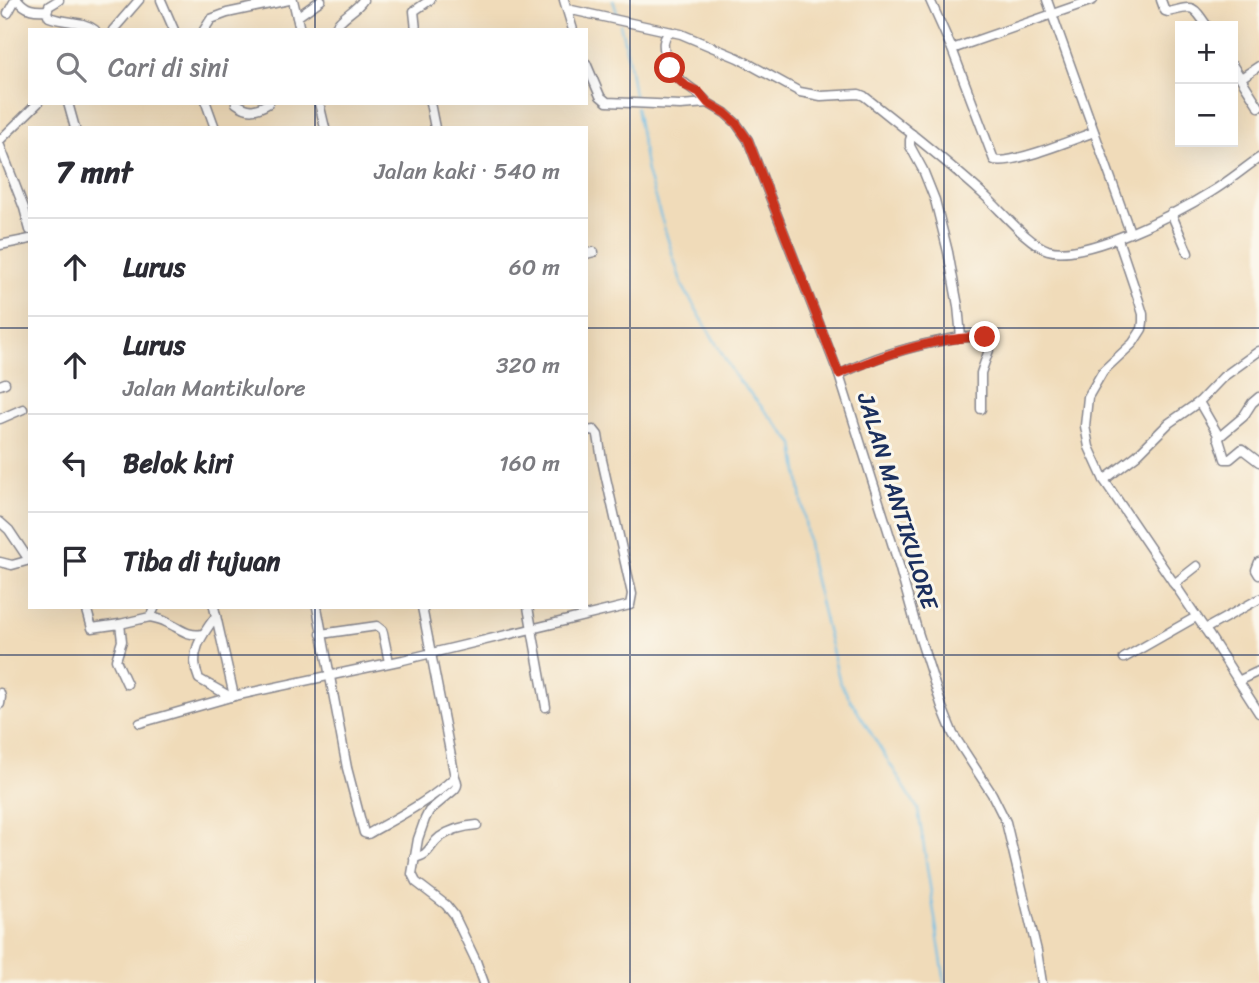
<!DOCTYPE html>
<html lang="id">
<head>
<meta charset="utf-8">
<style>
	:root { --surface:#fff; --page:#f2f2f3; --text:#2b2b33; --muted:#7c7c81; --line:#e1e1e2 }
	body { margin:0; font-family:Sriracha,sans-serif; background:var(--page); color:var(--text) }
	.controls { position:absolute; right:21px; top:21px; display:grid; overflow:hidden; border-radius:0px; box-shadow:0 7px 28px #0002 }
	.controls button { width:63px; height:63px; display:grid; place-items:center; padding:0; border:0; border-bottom:2px solid var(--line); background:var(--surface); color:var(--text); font:35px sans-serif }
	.stop { position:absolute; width:21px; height:21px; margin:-16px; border:5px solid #c8321e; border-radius:50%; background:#fff }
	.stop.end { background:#c8321e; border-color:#fff; box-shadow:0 2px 7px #0008 }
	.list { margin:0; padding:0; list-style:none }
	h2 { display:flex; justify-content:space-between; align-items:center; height:91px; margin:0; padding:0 28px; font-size:30px }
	h2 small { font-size:23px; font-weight:400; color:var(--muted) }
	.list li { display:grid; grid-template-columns:46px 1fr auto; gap:21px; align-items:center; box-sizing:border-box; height:98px; padding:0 28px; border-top:2px solid var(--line) }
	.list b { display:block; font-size:26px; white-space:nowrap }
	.list p { margin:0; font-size:23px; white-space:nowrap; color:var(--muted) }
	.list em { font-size:23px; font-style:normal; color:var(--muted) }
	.icon { flex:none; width:38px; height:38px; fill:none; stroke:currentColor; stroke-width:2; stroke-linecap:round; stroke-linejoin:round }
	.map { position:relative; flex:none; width:1259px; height:983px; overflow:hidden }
	.search { position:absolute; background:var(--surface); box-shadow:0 7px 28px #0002; left:28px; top:28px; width:560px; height:77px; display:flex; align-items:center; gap:18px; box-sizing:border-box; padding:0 24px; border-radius:0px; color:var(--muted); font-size:26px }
	.panel { position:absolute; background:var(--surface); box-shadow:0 7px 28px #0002; left:28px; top:126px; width:560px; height:483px; border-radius:0px }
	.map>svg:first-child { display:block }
</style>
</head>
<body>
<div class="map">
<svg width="1259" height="983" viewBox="0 0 1259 983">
	<rect width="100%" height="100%" fill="#fbf7ec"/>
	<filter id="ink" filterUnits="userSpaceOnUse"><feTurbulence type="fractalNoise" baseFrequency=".0143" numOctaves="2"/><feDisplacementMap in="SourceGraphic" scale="14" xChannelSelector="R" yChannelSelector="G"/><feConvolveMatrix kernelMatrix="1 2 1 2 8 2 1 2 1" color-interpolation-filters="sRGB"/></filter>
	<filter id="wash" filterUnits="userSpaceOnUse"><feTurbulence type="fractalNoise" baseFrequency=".00686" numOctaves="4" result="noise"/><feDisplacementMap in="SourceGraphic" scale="28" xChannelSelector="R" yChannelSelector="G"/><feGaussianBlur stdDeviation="1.57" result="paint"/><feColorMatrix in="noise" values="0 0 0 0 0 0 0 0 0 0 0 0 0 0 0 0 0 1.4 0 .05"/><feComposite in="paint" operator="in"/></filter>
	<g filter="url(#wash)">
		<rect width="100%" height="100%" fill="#f0dbb9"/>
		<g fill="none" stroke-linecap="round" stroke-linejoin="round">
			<g stroke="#6cbee7" stroke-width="2">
				<polyline points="613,0 618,16"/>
				<polyline points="620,24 628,57 635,101"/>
				<polyline points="636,107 647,172 682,285 735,376 794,444 811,564 840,683 918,809 945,983"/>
			</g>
		</g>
	</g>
	<g filter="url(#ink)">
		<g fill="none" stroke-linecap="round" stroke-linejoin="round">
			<g stroke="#86858c" stroke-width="11">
				<g id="minor">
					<path d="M18,0C26,10 34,11 47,10"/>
					<path d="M59,0L49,6L47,12L49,17C64,23 82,20 95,30"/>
					<polyline points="161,0 174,30"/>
					<polyline points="293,0 300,30"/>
					<polyline points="564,0 573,30"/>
					<path d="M930,0L952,49L994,160C1012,165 1074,139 1094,132"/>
					<polyline points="1047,0 1130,232"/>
					<path d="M1161,0L1165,11L1168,12C1194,6 1192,4 1207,26"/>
					<polyline points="567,9 672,32"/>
					<polyline points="8,13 15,0"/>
					<polyline points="297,17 321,0"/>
					<path d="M335,28C341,16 356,11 363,0"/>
					<polyline points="113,30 139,0"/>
					<polyline points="204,30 211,19 227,13 289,0"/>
					<polyline points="416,30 414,11 430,0"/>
					<polyline points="952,49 1093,0"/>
					<polyline points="586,63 600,96 607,102 680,105 708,103 725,113 736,123 748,140 839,375 898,562 916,626 942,707 953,734 992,794 1006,822 1037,951 1042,983"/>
					<polyline points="1233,66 1259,107"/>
					<polyline points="1241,78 1259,66"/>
					<polyline points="68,103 75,128"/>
					<polyline points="206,103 215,128"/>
					<path d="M236,103C248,112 256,111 269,103"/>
					<polyline points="319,103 325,128"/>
					<polyline points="430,103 435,128"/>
					<path d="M708,103C690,82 673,84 665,54C663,45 663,40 668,33L672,32L681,34L738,58L800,92L821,96L859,94L864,96C904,128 946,160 984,195C1001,210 1027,243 1048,250C1084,261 1179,212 1211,192C1228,182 1243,169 1259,158"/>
					<polyline points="0,140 38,103"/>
					<polyline points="0,146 24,208 30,230"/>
					<polyline points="1171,213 1188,253"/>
					<polyline points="1118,239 1139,301 1143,314 1143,322 1142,329 1133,343 1103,371 1088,397 1085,426 1089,447 1104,480 1209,635 1259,713"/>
					<polyline points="0,245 30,239"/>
					<polyline points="586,254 594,252"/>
					<polyline points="961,337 985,337 989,339 989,350 981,373 981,409"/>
					<path d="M839,375C876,355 920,344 961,337L958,306L948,252L935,200L923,170L910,146V140L912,134"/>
					<polyline points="0,385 5,383"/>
					<polyline points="1199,402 1217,433 1225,459 1230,459 1242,449 1259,462"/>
					<polyline points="0,419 23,409"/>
					<polyline points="1218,438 1243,417 1252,403 1259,397"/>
					<polyline points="1104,480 1137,455 1169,423 1199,402 1223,377 1259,351"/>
					<polyline points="0,522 9,530 29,560"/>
					<polyline points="0,562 12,565 30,560"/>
					<polyline points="1259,562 1256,570 1259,575"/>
					<polyline points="1174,584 1197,566"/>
					<polyline points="86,607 92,628 120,624 122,641 116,660 127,684"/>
					<polyline points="214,607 234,696 403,660 630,605 632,594 602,460 598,435 594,430 586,431"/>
					<path d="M317,607L347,768L364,833L368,834C398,817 430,801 455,777"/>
					<path d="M422,607L455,777C458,783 458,786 454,790L429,811L425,819L418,839L412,874L416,882L446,905L454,915L476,961L484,983"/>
					<polyline points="528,607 546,707"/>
					<path d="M216,616C201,636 188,654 199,679L231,697"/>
					<path d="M150,617C155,618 161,619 166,622C180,628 187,637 203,634"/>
					<polyline points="120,624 150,617 155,607"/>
					<polyline points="1205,629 1259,599"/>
					<polyline points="321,634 377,626 382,630 383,633 389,662"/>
					<polyline points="1124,658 1196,617"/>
					<polyline points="1238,681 1259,671"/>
					<polyline points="0,693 1,697 0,704"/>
					<polyline points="140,723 234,696"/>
					<path d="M414,858C431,855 428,846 440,837C450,830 465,826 477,825"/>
				</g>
			</g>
			<use href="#minor" stroke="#fff" stroke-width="8"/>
		</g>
	</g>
	<g fill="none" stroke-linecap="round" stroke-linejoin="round" filter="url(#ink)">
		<path stroke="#c8321e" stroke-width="9" d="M670,68L678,79L686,86L699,92L708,103L725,113L736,123L748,140L839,374C850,369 862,365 874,360C911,346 946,337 985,337"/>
	</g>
	<path fill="none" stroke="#1b2f5e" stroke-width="2" stroke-opacity="0.55" d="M315,0V30M630,0V983M944,0V983M315,103V128M0,328H30M586,328H1259M315,607V983M0,655H1259"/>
	<g text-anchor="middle" stroke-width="6" stroke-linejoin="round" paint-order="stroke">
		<g font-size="23" fill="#1b2f5e" stroke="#fbf7ec">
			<text transform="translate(898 501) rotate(73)" y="8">JALAN MANTIKULORE</text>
		</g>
	</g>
</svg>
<div class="controls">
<button>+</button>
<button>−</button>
</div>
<div class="stop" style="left:670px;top:68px"></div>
<div class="stop end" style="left:985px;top:337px"></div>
<div class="search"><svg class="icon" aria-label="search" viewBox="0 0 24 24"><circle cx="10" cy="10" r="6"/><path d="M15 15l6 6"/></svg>Cari di sini</div>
<section class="panel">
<h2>7 mnt<small>Jalan kaki · 540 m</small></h2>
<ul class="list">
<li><svg class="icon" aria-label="ahead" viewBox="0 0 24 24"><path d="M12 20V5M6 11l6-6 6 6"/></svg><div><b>Lurus</b></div><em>60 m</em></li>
<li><svg class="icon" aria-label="ahead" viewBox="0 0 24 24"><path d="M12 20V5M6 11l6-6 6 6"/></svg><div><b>Lurus</b><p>Jalan Mantikulore</p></div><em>320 m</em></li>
<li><svg class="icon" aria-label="left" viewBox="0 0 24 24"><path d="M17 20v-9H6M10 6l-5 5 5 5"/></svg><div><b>Belok kiri</b></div><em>160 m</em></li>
<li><svg class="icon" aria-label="arrive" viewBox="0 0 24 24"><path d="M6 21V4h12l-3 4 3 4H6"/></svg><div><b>Tiba di tujuan</b></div></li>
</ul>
</section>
</div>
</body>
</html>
